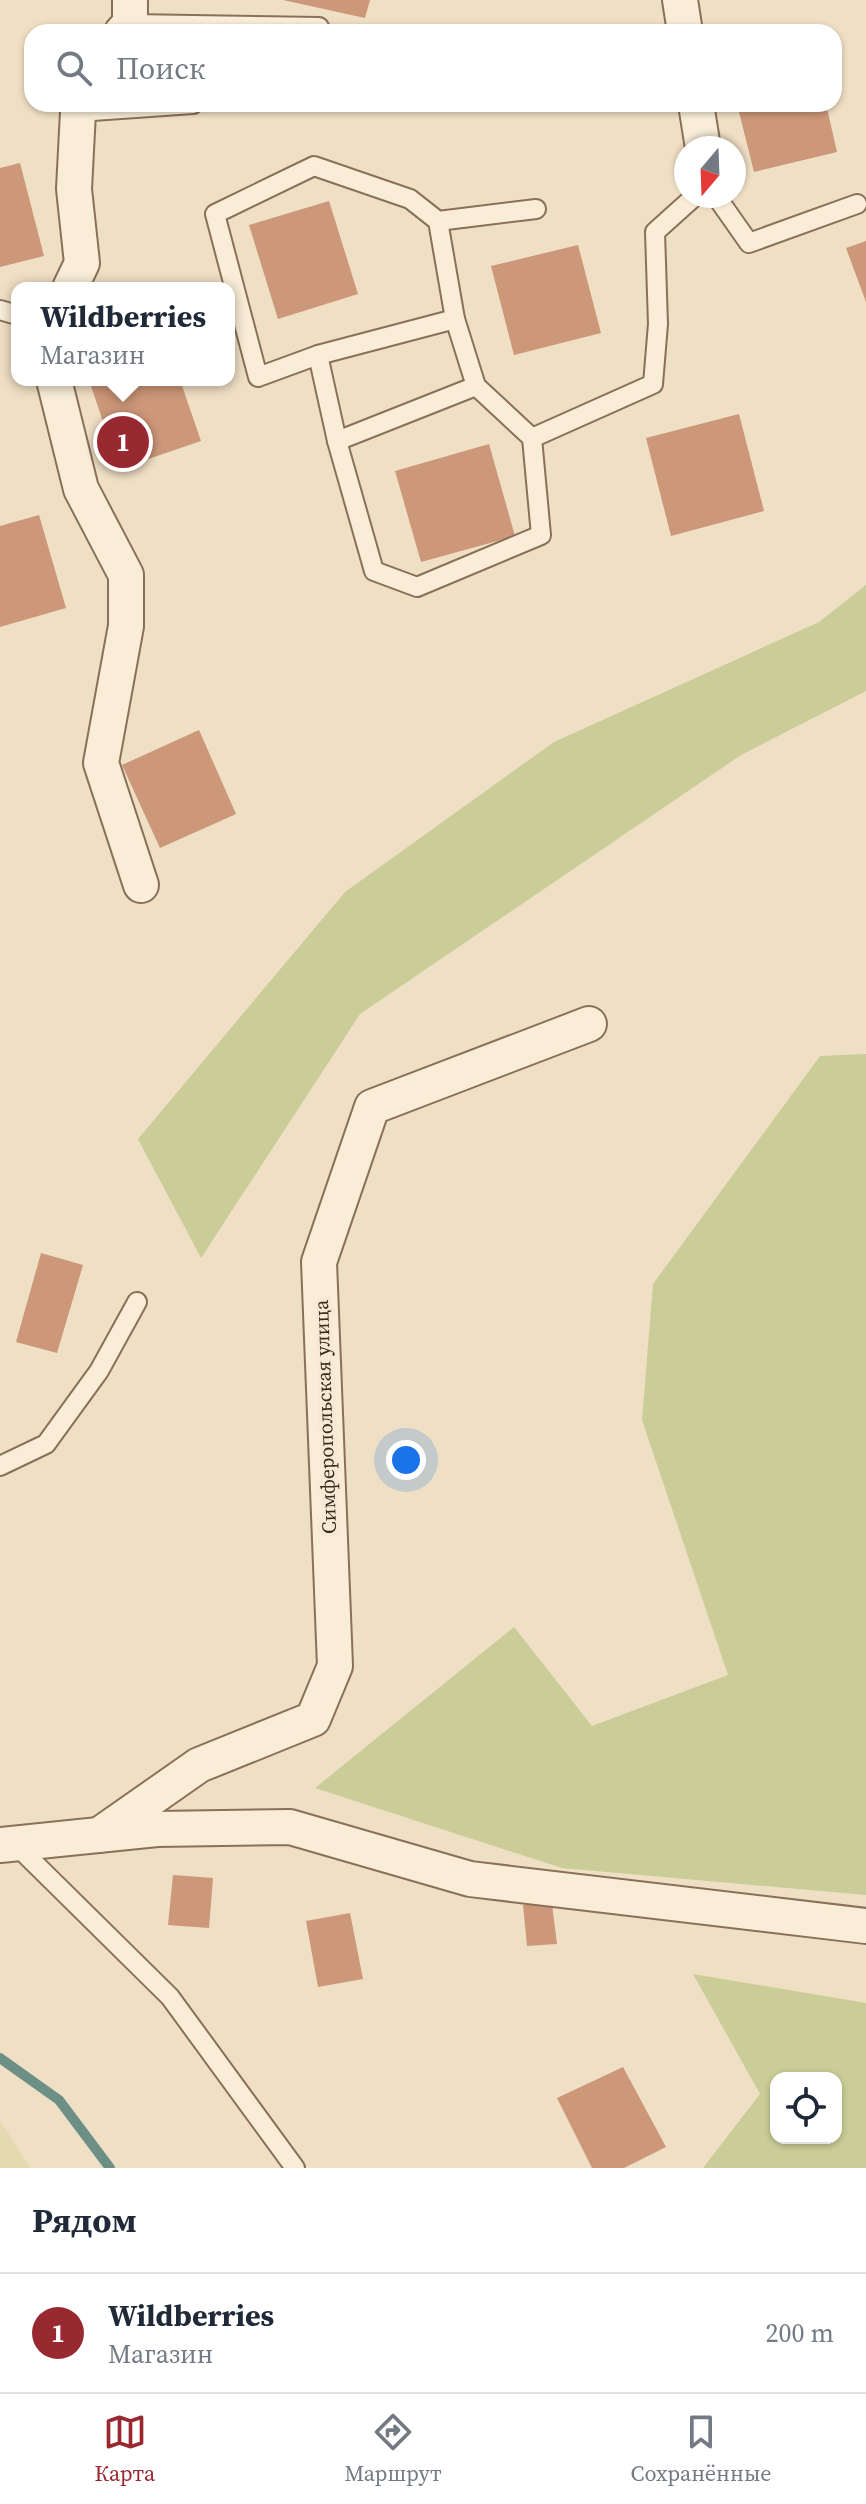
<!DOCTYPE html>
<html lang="ru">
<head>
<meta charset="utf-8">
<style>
	:root { --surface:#fff; --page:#f6f6f7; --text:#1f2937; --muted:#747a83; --line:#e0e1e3; --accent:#992931 }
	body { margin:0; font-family:"Source Serif 4",serif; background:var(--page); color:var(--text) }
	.controls { position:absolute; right:24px; bottom:24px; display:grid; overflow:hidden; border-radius:16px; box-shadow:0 2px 6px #0004 }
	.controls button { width:72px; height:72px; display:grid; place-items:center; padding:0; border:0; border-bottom:2px solid var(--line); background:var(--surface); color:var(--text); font:40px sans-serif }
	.compass { position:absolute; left:674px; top:136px; width:72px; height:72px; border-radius:50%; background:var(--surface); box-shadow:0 2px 6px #0004; rotate:199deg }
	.you { position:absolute; left:406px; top:1460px; width:28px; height:28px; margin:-20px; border:6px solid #fff; border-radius:50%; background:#1a73e8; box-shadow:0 0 0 12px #1a73e833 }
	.badge { display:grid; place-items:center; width:52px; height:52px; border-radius:50%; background:var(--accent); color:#fff; font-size:26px; font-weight:700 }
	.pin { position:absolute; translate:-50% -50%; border:4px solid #fff; box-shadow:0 2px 8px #0006 }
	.popup { position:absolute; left:11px; top:282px; width:224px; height:104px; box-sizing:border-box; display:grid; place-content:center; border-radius:16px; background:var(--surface); filter:drop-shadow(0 2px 6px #0005); font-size:26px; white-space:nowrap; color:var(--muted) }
	.popup b { font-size:30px; color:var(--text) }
	.popup::after { content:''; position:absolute; left:50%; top:100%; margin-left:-16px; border:16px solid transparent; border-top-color:var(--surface) }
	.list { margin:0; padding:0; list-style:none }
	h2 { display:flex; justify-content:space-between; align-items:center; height:104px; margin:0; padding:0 32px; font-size:34px }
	h2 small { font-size:26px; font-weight:400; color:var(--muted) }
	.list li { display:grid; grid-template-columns:52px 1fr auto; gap:24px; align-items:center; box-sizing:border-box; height:120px; padding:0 32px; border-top:2px solid var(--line) }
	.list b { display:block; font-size:30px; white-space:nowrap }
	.list p { margin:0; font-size:26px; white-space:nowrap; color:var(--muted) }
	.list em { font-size:26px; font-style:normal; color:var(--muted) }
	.icon { flex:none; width:44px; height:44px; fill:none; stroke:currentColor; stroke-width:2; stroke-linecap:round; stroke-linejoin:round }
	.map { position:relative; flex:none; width:866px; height:2168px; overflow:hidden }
	.search { position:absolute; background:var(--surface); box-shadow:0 2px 6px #0004; left:24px; right:24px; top:24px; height:88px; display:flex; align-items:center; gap:20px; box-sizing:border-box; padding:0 28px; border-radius:24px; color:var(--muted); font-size:30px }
	.sheet { height:224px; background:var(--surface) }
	nav { display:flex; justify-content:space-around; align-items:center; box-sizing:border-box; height:112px; border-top:2px solid var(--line); background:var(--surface); font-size:22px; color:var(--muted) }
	nav a { display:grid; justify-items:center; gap:4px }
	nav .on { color:var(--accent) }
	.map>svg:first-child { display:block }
</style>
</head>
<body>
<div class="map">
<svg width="866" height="2168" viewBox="0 0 866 2168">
	<rect width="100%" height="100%" fill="#efdfc4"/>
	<polygon fill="#e4d9b1" points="0,2123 5,2128 30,2168 0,2168"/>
	<g fill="#cacd97" fill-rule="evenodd">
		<polygon points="866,585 866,691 741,755 360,1014 201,1258 138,1139 345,892 554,742 819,622"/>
		<polygon points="866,1054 866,1895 562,1868 315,1788 514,1627 592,1726 728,1675 642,1420 653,1284 820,1056"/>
		<path d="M693,1974L866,2003V2168H703L760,2094ZM776,2078H836V2138H776Z"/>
	</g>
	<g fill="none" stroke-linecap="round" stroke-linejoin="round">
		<polyline stroke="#6c9085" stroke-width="10" points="0,2058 59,2100 110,2168"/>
	</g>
	<g fill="#cd9779">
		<polygon points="283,0 370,0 365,18"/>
		<polygon points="737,104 826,104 837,152 754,172"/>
		<polygon points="20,163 44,256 0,267 0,168"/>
		<polygon points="329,201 358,294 278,319 249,225"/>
		<polygon points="866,241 866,302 846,248"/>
		<polygon points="578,245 601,333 514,355 491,266"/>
		<polygon points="89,380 180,380 201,441 119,469"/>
		<polygon points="739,414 764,511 671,536 646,438"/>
		<polygon points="489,444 515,536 421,562 395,471"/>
		<polygon points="39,515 66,608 0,627 0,526"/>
		<polygon points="199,730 236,814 160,848 122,765"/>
		<polygon points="41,1253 83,1265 57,1353 16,1342"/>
		<polygon points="173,1875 213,1878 209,1928 168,1925"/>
		<polygon points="552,1904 557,1944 527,1946 523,1905"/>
		<polygon points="350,1913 363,1979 318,1987 306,1921"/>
		<polygon points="623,2067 666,2147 624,2168 592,2168 557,2098"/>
	</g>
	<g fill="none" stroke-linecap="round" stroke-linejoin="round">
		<g stroke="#8a705a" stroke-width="22">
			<g id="service">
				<polyline points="130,24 319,27"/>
				<polyline points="78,112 193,104"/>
				<polyline points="716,196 749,243 857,204"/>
				<polyline points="536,209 438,221 455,319 476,386 532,438 653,384 658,324 655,232 695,196"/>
				<polyline points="438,221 410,199 314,166 215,214 258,377 318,355 455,319"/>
				<polyline points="0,310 17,315"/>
				<polyline points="318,355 337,441 374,571 417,587 541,535 532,438"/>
				<polyline points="337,441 476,386"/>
				<polyline points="0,1466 46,1444 99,1371 137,1302"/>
				<polyline points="15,1844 170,1997 295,2168"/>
			</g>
		</g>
		<g stroke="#8a705a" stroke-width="38">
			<g id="minor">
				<polyline points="680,0 685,32"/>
				<polyline points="122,32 130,24 130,0"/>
				<polyline points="696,104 703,148"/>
				<polyline points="70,288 82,263 74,189 78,112 81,104"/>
				<polyline points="54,380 81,489 126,575 126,626 101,763 141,885"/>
				<polyline points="99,1835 199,1765 313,1719 335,1666 319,1262 372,1107 589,1024"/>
				<polyline points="0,1845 157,1829 290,1827 470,1879 866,1926"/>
			</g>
		</g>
		<use href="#service" stroke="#f9edd7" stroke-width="18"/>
		<use href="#minor" stroke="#f9edd7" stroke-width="34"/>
	</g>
	<g text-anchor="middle" stroke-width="8" stroke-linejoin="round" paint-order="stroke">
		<g font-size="20" fill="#392a1e" stroke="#f6ead4">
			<text transform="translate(325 1417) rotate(-92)" y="7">Симферопольская улица</text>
		</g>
	</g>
</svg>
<div class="controls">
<button><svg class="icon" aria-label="locate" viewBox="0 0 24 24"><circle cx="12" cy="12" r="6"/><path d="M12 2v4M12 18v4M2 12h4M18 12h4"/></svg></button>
</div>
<svg class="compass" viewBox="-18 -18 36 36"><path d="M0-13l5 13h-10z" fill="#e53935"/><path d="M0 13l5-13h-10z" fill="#747a83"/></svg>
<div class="you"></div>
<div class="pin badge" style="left:123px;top:442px">1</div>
<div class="popup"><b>Wildberries</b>Магазин</div>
<div class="search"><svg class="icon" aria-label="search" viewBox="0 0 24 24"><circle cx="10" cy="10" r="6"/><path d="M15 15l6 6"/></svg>Поиск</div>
</div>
<section class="sheet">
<h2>Рядом<small></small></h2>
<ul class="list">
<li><span class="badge">1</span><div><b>Wildberries</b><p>Магазин</p></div><em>200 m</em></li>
</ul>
</section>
<nav>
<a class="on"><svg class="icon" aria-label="map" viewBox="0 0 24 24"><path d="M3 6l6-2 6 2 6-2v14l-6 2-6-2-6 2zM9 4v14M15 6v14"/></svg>Карта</a>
<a><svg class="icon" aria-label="directions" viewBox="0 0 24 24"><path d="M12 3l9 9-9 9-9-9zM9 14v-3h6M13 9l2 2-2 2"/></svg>Маршрут</a>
<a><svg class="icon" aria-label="saved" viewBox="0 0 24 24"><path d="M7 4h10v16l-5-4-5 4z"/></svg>Сохранённые</a>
</nav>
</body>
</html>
